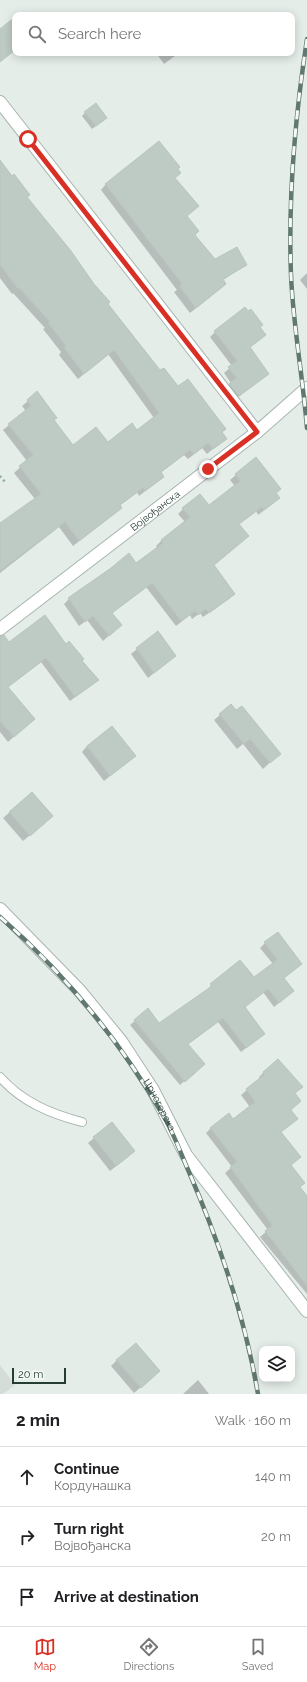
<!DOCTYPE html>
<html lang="en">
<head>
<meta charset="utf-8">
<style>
	:root { --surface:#fff; --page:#f2f2f2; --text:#202124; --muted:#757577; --line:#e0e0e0; --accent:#d93025 }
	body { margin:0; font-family:Raleway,sans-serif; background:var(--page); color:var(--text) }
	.controls { position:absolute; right:12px; bottom:12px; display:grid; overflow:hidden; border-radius:8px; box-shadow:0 2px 10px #0003 }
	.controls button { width:36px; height:36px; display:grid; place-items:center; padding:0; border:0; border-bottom:1px solid var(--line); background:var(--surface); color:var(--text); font:20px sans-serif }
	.scale { position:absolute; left:12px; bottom:10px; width:54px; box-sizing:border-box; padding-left:4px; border:2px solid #263d35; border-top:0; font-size:11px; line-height:14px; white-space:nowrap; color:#263d35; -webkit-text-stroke:3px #f6faf7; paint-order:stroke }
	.stop { position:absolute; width:12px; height:12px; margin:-9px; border:3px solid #d93025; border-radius:50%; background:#fff }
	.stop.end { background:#d93025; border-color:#fff; box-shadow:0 1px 4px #0008 }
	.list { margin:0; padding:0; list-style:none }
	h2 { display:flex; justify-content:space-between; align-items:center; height:52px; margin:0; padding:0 16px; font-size:17px }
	h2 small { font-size:13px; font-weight:400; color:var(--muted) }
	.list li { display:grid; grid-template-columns:26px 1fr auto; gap:12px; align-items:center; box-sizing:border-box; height:60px; padding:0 16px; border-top:1px solid var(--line) }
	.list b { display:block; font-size:15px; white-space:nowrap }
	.list p { margin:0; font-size:13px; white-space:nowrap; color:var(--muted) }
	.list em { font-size:13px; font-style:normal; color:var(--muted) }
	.icon { flex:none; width:22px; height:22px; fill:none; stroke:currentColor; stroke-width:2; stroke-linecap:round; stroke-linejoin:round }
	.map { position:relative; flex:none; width:307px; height:1394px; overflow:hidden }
	.search { position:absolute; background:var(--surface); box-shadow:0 2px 10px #0003; left:12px; right:12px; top:12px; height:44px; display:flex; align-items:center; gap:10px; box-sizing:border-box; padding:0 14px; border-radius:8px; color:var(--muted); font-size:15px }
	.sheet { height:232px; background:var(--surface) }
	nav { display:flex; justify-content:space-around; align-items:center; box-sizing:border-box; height:56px; border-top:1px solid var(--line); background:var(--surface); font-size:11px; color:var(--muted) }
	nav a { display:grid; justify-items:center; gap:2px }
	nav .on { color:var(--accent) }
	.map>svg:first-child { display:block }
</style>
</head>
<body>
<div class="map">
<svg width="307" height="1394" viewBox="0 0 307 1394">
	<rect width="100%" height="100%" fill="#e5ede9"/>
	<polygon fill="#d4ddd8" points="0,1365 15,1385 3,1394 0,1394"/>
	<g fill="#0003">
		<polygon points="156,53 179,53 164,64"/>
		<polygon points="85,113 103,121 92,129 82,116"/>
		<polygon points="0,162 160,372 225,429 221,433 226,438 207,454 202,448 188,459 184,455 160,473 157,482 139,496 137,492 119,506 115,513 73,546 59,527 0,573 0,525 35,499 14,473 27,461 3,430 26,411 22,406 28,401 53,420 73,446 108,444 137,431 154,418 108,354 78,379 59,355 61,352 43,329 45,328 13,293 12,294 0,278"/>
		<polygon points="106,184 186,217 194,235 215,260 246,264 222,281 225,284 220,289 190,313 174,292 177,290 101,190"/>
		<polygon points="307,273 307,289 300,280"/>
		<polygon points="259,328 260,340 249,348 268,374 233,401 225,390 231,383 224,373 232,366 210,337 215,332"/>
		<polygon points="256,458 275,493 274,503 258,515 256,511 238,525 242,541 213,566 234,594 229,599 203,617 200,613 192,619 190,615 176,626 146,587 112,613 115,630 103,641 87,620 79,626 64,604 69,599 136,564 158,548 156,546 161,541 185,522 178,514 183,509 209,506 235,486 230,480"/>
		<polygon points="69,643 97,680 70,701 41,662 17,680 0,655 0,652 66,645"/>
		<polygon points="137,649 175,656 148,678 131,654"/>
		<polygon points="0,687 28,724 8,742 0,732"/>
		<polygon points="220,715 279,754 263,769 243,744 237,749 214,720"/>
		<polygon points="87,746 134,756 104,781 82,752"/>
		<polygon points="32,793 46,822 23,841 3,818"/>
		<polygon points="265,943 301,964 283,978 293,991 274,1007 263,992 244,1007 259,1038 241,1052 218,1022 187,1045 199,1068 180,1085 130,1025 148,1010 159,1025 207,991 211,985 240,962 254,978 273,964 260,948"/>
		<polygon points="264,1072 302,1087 294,1094 290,1110 280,1132 300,1157 290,1165 307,1204 307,1294 260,1237 268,1230 225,1173 232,1167 206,1133 211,1128 233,1120 250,1107 241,1095 260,1079 259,1077"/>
		<polygon points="94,1138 128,1157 110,1171 88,1143"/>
		<polygon points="117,1360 153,1377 134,1393 111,1366"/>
		<polygon points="198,1380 209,1394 183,1394"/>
	</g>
	<g fill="#becac4" stroke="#b8c6bf">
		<polygon points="15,17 15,50 0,62 0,29"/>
		<polygon points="96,103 107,118 96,126 84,112"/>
		<polygon points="159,141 180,167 178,169 181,173 175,178 199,206 187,216 199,231 195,235 215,259 237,247 247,265 223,279 226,284 196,308 179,286 182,284 105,184"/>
		<polygon points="0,160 12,176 14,174 30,195 27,197 71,251 94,284 110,302 108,304 160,370 164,368 178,386 188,379 226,429 222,432 227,439 213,449 208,443 194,454 190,450 161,472 164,477 145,491 143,488 120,505 122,508 79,541 65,522 0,571 0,523 41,494 19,466 33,455 8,424 31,406 27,400 37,391 57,418 54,420 73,445 96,427 108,442 132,423 137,430 159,413 114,350 84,374 64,348 66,346 48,323 50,322 19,288 18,289 0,265"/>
		<polygon points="245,307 248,311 251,309 263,325 260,327 266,335 250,347 269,374 239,396 229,384 236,378 228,367 237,361 214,331"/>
		<polygon points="256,457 281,489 276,493 280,498 264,510 262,507 239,524 249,536 214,565 235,594 209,613 206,609 198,615 195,611 181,621 152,583 112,613 122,625 109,636 93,616 85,622 68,598 111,568 129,553 136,563 163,543 161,540 190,517 182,508 200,494 209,505 240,481 235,474"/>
		<polygon points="45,615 66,644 69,641 84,659 82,661 99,680 75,697 46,658 8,687 35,719 14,737 0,721 0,636 4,635 9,642"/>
		<polygon points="158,631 176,656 154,673 136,648"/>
		<polygon points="231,704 236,710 242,706 281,754 270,763 250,739 244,744 219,714"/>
		<polygon points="112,726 136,756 110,776 87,746"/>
		<polygon points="32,792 53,816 30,836 9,812"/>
		<polygon points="278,932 302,964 284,978 294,991 279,1003 268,989 245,1007 265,1034 246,1048 223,1018 188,1044 205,1064 185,1082 134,1020 148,1008 159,1023 212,986 210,984 240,960 254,977 277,960 264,942"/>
		<polygon points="278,1059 303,1087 295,1093 301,1101 291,1110 298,1119 281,1132 301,1157 291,1165 305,1183 300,1187 307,1196 307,1286 265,1231 272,1225 230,1167 237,1162 210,1128 229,1113 233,1119 255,1102 246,1089 265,1074 263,1072"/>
		<polygon points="112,1122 135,1151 116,1166 93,1137"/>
		<polygon points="136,1343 160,1371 141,1388 116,1360"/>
	</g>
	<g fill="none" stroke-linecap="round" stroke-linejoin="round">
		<g stroke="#a8b5af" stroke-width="10">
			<path id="service" d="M0,1077C22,1102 51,1114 82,1122"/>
		</g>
		<g stroke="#a8b5af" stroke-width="14">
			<g id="minor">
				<polyline points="0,102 257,432"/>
				<path id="s1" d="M0,629L257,432L307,388"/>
				<path id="s2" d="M0,909L80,991L121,1041L153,1090L186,1155L307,1311"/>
			</g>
		</g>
		<polyline stroke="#89ad9e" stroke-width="2.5" stroke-dasharray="2 3" stroke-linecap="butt" points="0,476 6,483"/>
		<use href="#service" stroke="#fff" stroke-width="8"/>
		<use href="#minor" stroke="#fff" stroke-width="12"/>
		<g stroke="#617870" stroke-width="4.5">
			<g id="rail">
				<path d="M307,39C295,117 288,196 291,275C293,325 303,378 307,428"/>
				<path d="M0,917C65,974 121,1042 164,1117C174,1134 181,1154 189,1172C220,1244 245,1317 258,1394"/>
			</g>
		</g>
		<use href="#rail" stroke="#f6faf7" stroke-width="3" stroke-dasharray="9" stroke-linecap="butt"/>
	</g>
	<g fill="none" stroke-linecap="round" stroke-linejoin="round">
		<polyline stroke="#d93025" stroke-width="5" points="28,139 257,432 208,469"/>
	</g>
	<g text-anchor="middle" stroke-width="3.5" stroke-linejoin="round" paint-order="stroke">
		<g font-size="10" fill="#263d35" stroke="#f6faf7">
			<text dy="4" stroke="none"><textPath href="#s1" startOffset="195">Војвођанска</textPath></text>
			<text dy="4" stroke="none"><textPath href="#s2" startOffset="254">Црногорска</textPath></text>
		</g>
	</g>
</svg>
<div class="controls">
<button><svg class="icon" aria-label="layers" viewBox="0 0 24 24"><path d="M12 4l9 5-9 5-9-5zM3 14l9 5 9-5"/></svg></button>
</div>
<div class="scale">20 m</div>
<div class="stop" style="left:28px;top:139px"></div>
<div class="stop end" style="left:208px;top:469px"></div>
<div class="search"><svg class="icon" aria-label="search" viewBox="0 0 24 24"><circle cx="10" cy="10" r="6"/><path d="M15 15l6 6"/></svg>Search here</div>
</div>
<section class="sheet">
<h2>2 min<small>Walk · 160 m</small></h2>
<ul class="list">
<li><svg class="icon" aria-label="ahead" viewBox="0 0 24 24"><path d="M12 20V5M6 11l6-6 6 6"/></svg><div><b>Continue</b><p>Кордунашка</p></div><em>140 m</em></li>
<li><svg class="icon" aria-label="right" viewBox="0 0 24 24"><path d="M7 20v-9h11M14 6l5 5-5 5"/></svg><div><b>Turn right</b><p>Војвођанска</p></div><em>20 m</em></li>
<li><svg class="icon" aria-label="arrive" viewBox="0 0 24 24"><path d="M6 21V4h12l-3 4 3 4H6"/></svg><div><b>Arrive at destination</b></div></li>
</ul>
</section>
<nav>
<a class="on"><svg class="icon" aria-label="map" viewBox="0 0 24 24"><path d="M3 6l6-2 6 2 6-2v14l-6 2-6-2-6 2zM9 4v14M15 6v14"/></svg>Map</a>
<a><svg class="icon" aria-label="directions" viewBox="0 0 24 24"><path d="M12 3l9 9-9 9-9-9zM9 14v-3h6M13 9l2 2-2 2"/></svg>Directions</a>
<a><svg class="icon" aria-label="saved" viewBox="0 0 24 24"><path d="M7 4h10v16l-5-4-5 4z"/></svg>Saved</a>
</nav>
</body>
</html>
